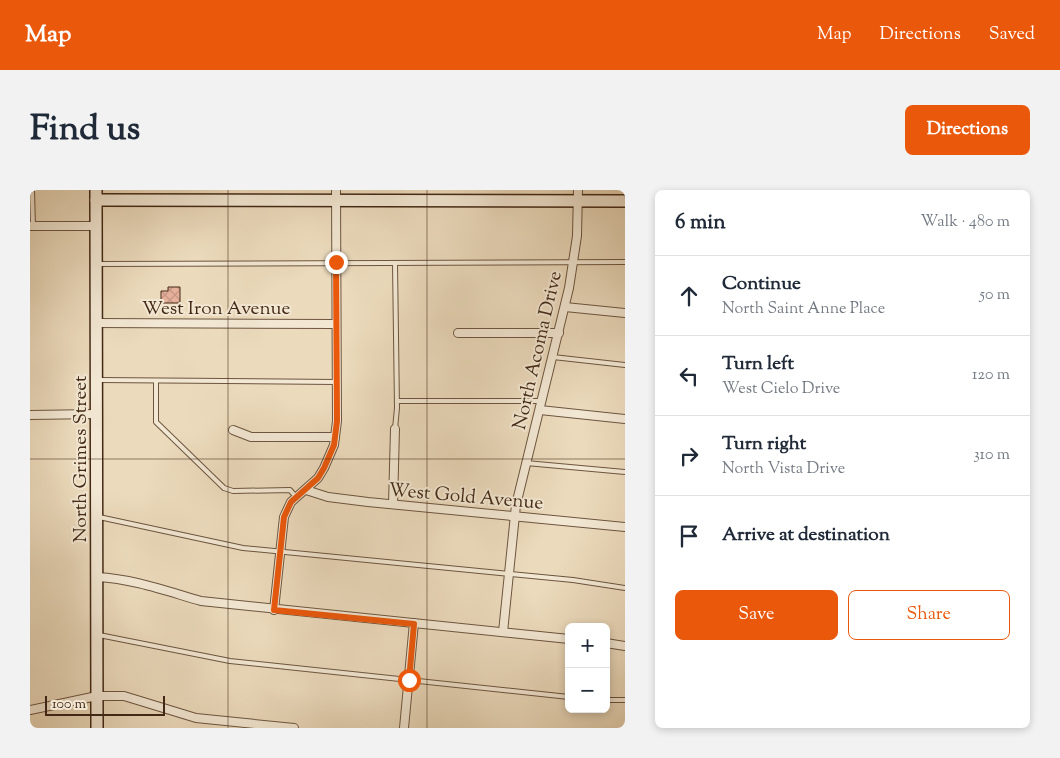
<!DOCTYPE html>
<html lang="en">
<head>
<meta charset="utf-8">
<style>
	:root { --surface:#fff; --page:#f2f2f3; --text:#1f2937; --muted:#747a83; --line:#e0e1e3; --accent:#ea580c }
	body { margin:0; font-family:"Sorts Mill Goudy",serif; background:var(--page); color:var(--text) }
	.controls { position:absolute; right:15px; bottom:15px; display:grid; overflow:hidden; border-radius:8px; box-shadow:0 2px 8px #0003 }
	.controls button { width:45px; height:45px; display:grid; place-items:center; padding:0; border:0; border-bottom:1px solid var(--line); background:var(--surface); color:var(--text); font:25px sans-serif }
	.scale { position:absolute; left:15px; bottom:12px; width:120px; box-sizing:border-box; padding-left:5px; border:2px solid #432915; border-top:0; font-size:14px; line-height:18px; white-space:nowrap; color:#432915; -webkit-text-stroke:4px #f2e7d3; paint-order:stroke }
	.stop { position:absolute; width:15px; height:15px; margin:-11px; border:4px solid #ea580c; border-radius:50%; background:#fff }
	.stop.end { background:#ea580c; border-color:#fff; box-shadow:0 1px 5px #0008 }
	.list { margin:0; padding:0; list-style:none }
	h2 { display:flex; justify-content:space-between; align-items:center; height:65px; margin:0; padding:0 20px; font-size:21px }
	h2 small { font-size:16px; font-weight:400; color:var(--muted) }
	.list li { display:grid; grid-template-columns:32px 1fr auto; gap:15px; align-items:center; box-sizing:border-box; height:80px; padding:0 20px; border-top:1px solid var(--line) }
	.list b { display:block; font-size:19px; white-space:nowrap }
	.list p { margin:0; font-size:16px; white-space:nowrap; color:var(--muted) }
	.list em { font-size:16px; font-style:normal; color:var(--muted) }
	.actions { display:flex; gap:10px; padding:15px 20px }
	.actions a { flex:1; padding:11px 0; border:1px solid var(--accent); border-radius:8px; text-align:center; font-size:18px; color:var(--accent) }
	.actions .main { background:var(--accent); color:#fff }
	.icon { flex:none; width:28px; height:28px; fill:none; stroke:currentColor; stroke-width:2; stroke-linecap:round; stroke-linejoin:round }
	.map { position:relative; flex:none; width:595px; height:538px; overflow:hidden; border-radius:8px }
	header { display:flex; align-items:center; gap:30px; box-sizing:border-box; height:70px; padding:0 25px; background:var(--accent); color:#fff }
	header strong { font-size:24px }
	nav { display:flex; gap:28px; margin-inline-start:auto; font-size:18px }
	.intro { display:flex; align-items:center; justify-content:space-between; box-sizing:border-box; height:120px; padding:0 30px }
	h1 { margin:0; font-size:35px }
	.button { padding:12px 22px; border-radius:8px; background:var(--accent); color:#fff; font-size:18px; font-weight:700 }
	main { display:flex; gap:30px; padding:0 30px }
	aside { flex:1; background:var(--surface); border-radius:8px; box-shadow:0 2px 8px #0003 }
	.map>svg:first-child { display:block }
</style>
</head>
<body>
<header>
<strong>Map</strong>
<nav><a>Map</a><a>Directions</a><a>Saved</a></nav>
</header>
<div class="intro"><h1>Find us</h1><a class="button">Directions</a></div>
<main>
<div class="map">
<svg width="595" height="538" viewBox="0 0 595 538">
	<defs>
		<pattern id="building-cross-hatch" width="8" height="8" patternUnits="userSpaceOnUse" patternTransform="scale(1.25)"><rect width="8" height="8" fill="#e6b09b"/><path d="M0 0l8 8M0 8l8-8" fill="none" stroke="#c69785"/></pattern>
	</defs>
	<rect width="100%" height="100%" fill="#ebdabc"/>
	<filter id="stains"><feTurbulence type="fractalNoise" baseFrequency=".004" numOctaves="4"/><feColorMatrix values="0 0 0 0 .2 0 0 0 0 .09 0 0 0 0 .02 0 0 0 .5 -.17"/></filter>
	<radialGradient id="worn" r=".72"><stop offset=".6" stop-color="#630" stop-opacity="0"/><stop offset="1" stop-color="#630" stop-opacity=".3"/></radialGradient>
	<polygon fill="url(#building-cross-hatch)" stroke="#432915" points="138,97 150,97 150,113 131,113 131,101 138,101"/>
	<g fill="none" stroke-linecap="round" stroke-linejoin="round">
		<g stroke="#6d553f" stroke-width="6">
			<g id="lane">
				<polyline points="2,0 3,36"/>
				<polyline points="365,73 367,218 365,239"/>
				<polyline points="68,74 595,72"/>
				<polyline points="523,167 595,175"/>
				<polyline points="69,190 307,192"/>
				<polyline points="126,191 126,232 194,298 203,301 260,300 266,307"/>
				<polyline points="367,211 512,211"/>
				<polyline points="496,273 595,282"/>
				<polyline points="69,327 213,358 543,390 595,398"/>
				<polyline points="69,445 200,471 539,507"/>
				<polyline points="576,510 595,510"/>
			</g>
		</g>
		<g stroke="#6d553f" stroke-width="10">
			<g id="street">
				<polyline points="0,36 66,36"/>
				<polyline points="535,117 595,123"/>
				<polyline points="66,133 306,134"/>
				<polyline points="428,143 529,143"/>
				<polyline points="510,220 595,229"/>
				<polyline points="0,225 66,224"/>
				<polyline points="203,240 221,247 305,247"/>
				<polyline points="276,300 298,307 338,312 595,337"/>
				<polyline points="363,314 365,239"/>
				<path d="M67,387C104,389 136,401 171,411L539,449"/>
				<polyline points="244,420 254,327 261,312 288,288 294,278 304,255 307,231 306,0"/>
				<polyline points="473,442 486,315 539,98 547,46 548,0"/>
				<polyline points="576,453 595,456"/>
				<polyline points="0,520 67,506 94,506 166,528 264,538"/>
				<polyline points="374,538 384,433"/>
			</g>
		</g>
		<g stroke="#432915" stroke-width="14">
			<g id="secondary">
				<polyline points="66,0 67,538"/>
				<polyline points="66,10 595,11"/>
			</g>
		</g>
		<use href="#lane" stroke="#f2e7d3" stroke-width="4"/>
		<use href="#street" stroke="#f2e7d3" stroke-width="8"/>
		<use href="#secondary" stroke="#f2e7d3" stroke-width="11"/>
	</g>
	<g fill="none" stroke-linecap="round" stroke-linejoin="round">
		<polyline stroke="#ea580c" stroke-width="6" points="306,72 307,231 304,255 294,278 288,288 261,312 254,327 244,420 384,434 379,490"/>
	</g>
	<path fill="none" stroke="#432915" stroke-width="1" stroke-opacity="0.55" d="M198,0V538M397,0V538M0,269H595"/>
	<g text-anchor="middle" stroke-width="4" stroke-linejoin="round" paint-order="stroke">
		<g font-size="19" fill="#432915" stroke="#f2e7d3">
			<text x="186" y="124">West Iron Avenue</text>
			<text transform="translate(506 160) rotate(-77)" y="7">North Acoma Drive</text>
			<text transform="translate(49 269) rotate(-90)" y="7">North Grimes Street</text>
			<text transform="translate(436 305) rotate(5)" y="7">West Gold Avenue</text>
		</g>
	</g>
	<rect width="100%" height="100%" filter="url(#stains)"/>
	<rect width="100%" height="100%" fill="url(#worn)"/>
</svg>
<div class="controls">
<button>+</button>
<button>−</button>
</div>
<div class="scale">100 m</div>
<div class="stop" style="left:379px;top:490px"></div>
<div class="stop end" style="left:306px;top:72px"></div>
</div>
<aside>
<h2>6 min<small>Walk · 480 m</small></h2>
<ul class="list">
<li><svg class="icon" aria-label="ahead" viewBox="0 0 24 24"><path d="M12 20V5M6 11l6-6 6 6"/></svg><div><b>Continue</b><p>North Saint Anne Place</p></div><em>50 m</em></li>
<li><svg class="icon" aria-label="left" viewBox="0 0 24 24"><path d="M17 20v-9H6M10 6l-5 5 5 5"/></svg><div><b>Turn left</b><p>West Cielo Drive</p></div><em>120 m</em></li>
<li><svg class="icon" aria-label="right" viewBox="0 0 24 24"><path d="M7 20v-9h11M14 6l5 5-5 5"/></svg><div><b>Turn right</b><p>North Vista Drive</p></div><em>310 m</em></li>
<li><svg class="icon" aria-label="arrive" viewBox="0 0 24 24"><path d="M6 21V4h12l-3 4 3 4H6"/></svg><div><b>Arrive at destination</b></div></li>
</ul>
<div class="actions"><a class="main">Save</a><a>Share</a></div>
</aside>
</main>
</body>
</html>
